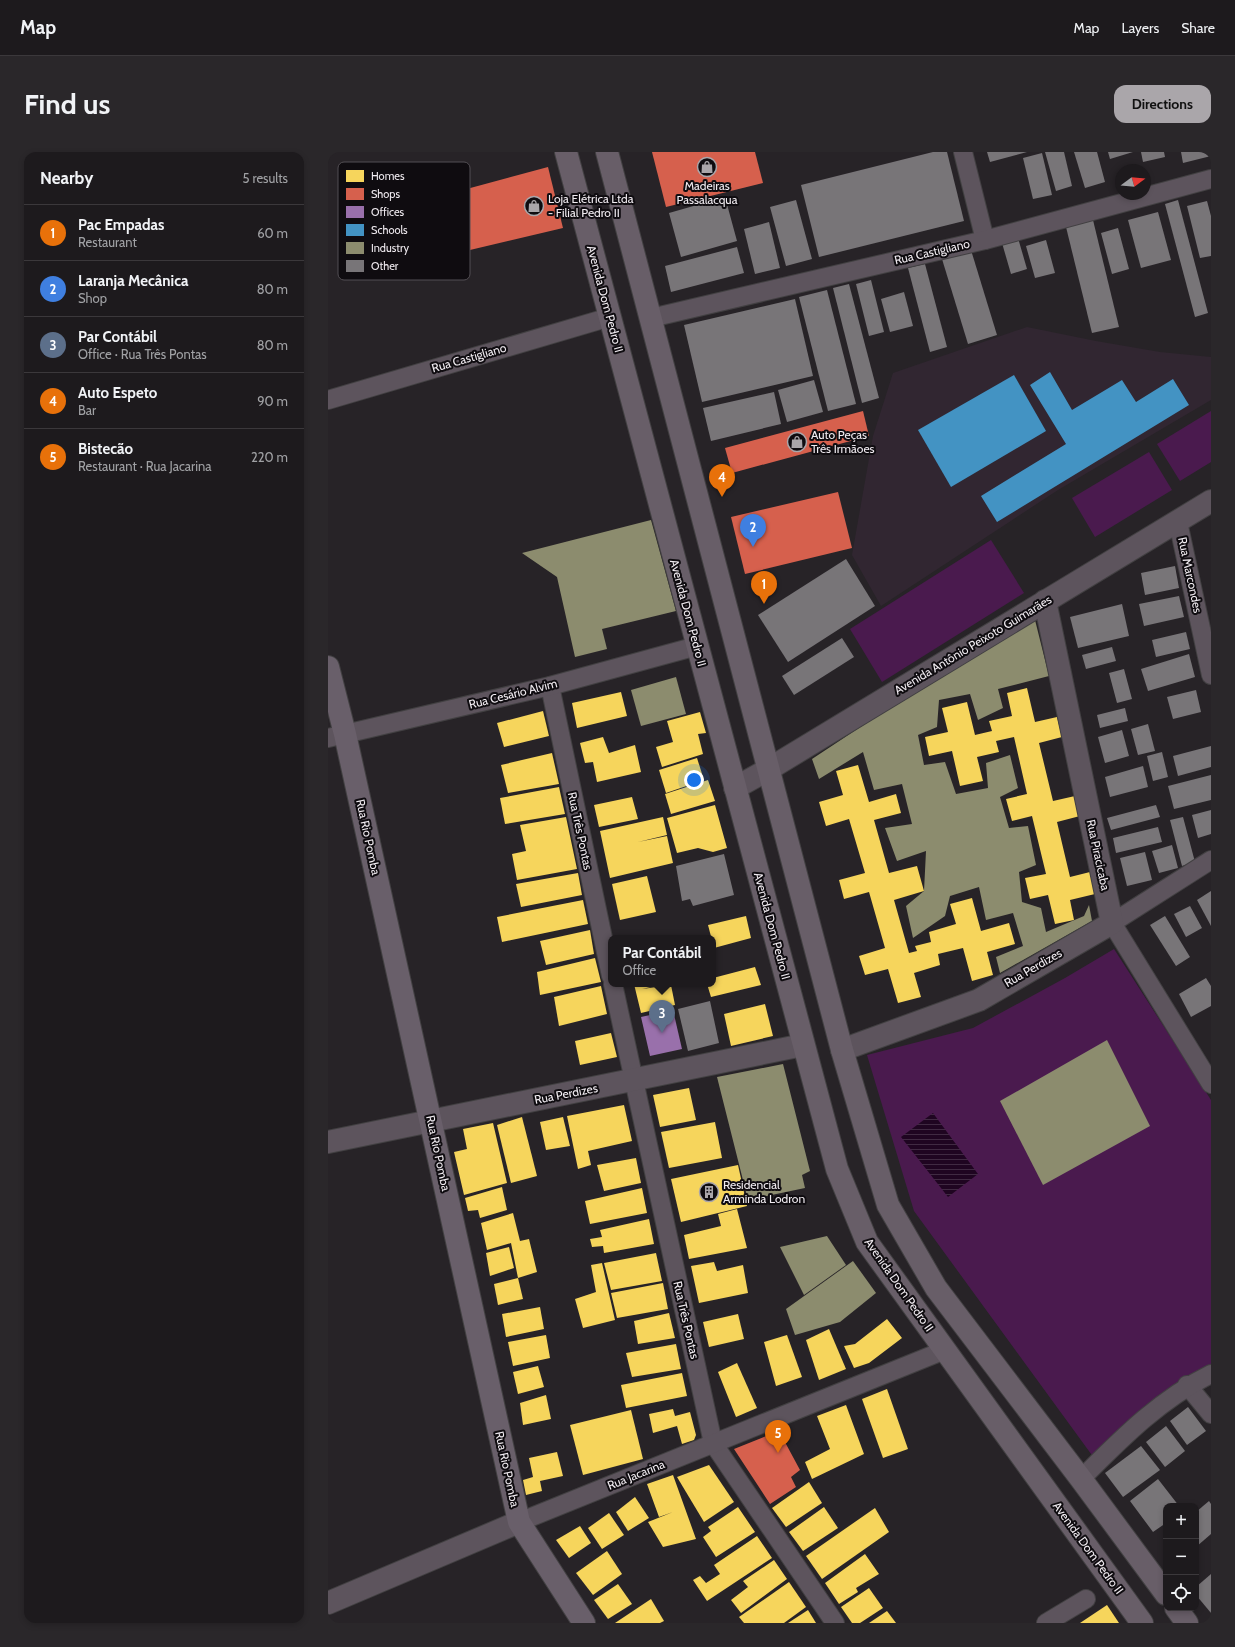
<!DOCTYPE html>
<html lang="en">
<head>
<meta charset="utf-8">
<style>
	:root { --surface:#1d1a1d; --page:#2a272a; --text:#f1f3f6; --muted:#a0a1a4; --line:#3b383b; --accent:#aaa6aa }
	body { margin:0; font-family:Cabin,sans-serif; background:var(--page); color:var(--text) }
	.controls { position:absolute; right:12px; bottom:12px; display:grid; overflow:hidden; border-radius:8px; box-shadow:0 2px 6px #0003 }
	.controls button { width:36px; height:36px; display:grid; place-items:center; padding:0; border:0; border-bottom:1px solid var(--line); background:var(--surface); color:var(--text); font:20px sans-serif }
	.compass { position:absolute; left:787px; top:12px; width:36px; height:36px; border-radius:50%; background:var(--surface); box-shadow:0 2px 6px #0003; rotate:74deg }
	.you { position:absolute; left:366px; top:628px; width:14px; height:14px; margin:-10px; border:3px solid #fff; border-radius:50%; background:#1a73e8; box-shadow:0 0 0 6px #1a73e833 }
	.badge { display:grid; place-items:center; width:26px; height:26px; border-radius:50%; background:var(--accent); color:#fff; font-size:13px; font-weight:700 }
	.pin { position:absolute; translate:-50% -33px; filter:drop-shadow(0 1px 2px #0008) }
	.pin::after { content:''; position:absolute; top:21px; width:14px; height:12px; background:inherit; clip-path:polygon(0 0,100% 0,50% 100%) }
	.popup { position:absolute; left:280px; top:783px; width:108px; height:52px; box-sizing:border-box; display:grid; place-content:center; border-radius:8px; background:var(--surface); filter:drop-shadow(0 1px 3px #0005); font-size:13px; white-space:nowrap; color:var(--muted) }
	.popup b { font-size:15px; color:var(--text) }
	.popup::after { content:''; position:absolute; left:50%; top:100%; margin-left:-8px; border:8px solid transparent; border-top-color:var(--surface) }
	.list { margin:0; padding:0; list-style:none }
	h2 { display:flex; justify-content:space-between; align-items:center; height:52px; margin:0; padding:0 16px; font-size:17px }
	h2 small { font-size:13px; font-weight:400; color:var(--muted) }
	.list li { display:grid; grid-template-columns:26px 1fr auto; gap:12px; align-items:center; box-sizing:border-box; height:56px; padding:0 16px; border-top:1px solid var(--line) }
	.list b { display:block; font-size:15px; white-space:nowrap }
	.list p { margin:0; font-size:13px; white-space:nowrap; color:var(--muted) }
	.list em { font-size:13px; font-style:normal; color:var(--muted) }
	.icon { flex:none; width:22px; height:22px; fill:none; stroke:currentColor; stroke-width:2; stroke-linecap:round; stroke-linejoin:round }
	.map { position:relative; flex:none; width:883px; height:1471px; overflow:hidden; border-radius:12px }
	header { display:flex; align-items:center; gap:24px; box-sizing:border-box; height:56px; padding:0 20px; background:var(--surface); border-bottom:1px solid var(--line) }
	header strong { font-size:19px }
	nav { display:flex; gap:22px; margin-inline-start:auto; font-size:14px }
	.intro { display:flex; align-items:center; justify-content:space-between; box-sizing:border-box; height:96px; padding:0 24px }
	h1 { margin:0; font-size:28px }
	.button { padding:10px 18px; border-radius:12px; background:var(--accent); color:#111; font-size:14px; font-weight:700 }
	main { display:flex; gap:24px; padding:0 24px }
	aside { flex:1; background:var(--surface); border-radius:12px; box-shadow:0 2px 6px #0003 }
	.map>svg:first-child { display:block }
</style>
</head>
<body>
<header>
<strong>Map</strong>
<nav><a>Map</a><a>Layers</a><a>Share</a></nav>
</header>
<div class="intro"><h1>Find us</h1><a class="button">Directions</a></div>
<main>
<aside>
<h2>Nearby<small>5 results</small></h2>
<ul class="list">
<li><span class="badge" style="background:#e8710a">1</span><div><b>Pac Empadas</b><p>Restaurant</p></div><em>60 m</em></li>
<li><span class="badge" style="background:#3f7fe0">2</span><div><b>Laranja Mecânica</b><p>Shop</p></div><em>80 m</em></li>
<li><span class="badge" style="background:#5c6f8a">3</span><div><b>Par Contábil</b><p>Office · Rua Três Pontas</p></div><em>80 m</em></li>
<li><span class="badge" style="background:#e8710a">4</span><div><b>Auto Espeto</b><p>Bar</p></div><em>90 m</em></li>
<li><span class="badge" style="background:#e8710a">5</span><div><b>Bistecão</b><p>Restaurant · Rua Jacarina</p></div><em>220 m</em></li>
</ul>
</aside>
<div class="map">
<svg width="883" height="1471" viewBox="0 0 883 1471">
	<defs>
		<pattern id="water-rules" width="6" height="5" patternUnits="userSpaceOnUse"><rect width="6" height="5" fill="#1f0521"/><path d="M0 2.5h6" fill="none" stroke="#402a42"/></pattern>
	</defs>
	<rect width="100%" height="100%" fill="#272327"/>
	<polygon fill="#312631" points="699,175 768,189 832,200 883,205 883,248 730,338 553,454 524,403 545,284 565,221"/>
	<g fill="#4a1a4e">
		<polygon points="883,259 883,310 852,329 829,292"/>
		<polygon points="821,300 844,338 767,385 744,346"/>
		<polygon points="663,388 696,441 554,530 522,477"/>
		<polygon points="786,797 883,948 883,1217 766,1306 586,1059 539,903 645,876 737,826"/>
	</g>
	<polygon fill="url(#water-rules)" points="605,961 650,1022 620,1045 573,985"/>
	<g fill="#f6d55c">
		<polygon points="699,536 707,570 729,565 734,585 711,591 725,649 747,644 752,664 729,670 742,725 762,720 767,742 742,748 746,768 727,772 720,743 702,747 697,726 718,722 704,664 684,669 678,647 699,642 686,585 668,589 671,600 649,605 655,629 632,634 624,599 601,604 597,585 620,580 614,556 639,550 647,583 664,579 661,569 684,564 679,541"/>
		<polygon points="293,540 299,564 249,576 244,551"/>
		<polygon points="215,559 221,584 176,595 169,571"/>
		<polygon points="372,560 378,581 370,582 375,602 334,615 328,595 345,590 339,569"/>
		<polygon points="275,585 281,601 307,593 313,620 269,630 265,610 257,611 252,591"/>
		<polygon points="224,601 231,632 180,641 173,613"/>
		<polygon points="369,606 376,628 338,641 331,618"/>
		<polygon points="530,613 541,650 568,642 573,661 546,668 561,721 589,714 596,739 566,748 581,801 589,799 587,794 603,790 601,780 628,772 622,752 644,746 653,779 681,771 687,792 659,800 665,823 644,829 635,796 610,802 612,813 586,821 593,845 570,851 560,817 537,823 531,804 557,796 541,740 516,747 511,728 537,721 521,667 498,674 491,650 515,643 508,619"/>
		<polygon points="380,628 387,649 343,662 337,642"/>
		<polygon points="231,635 237,662 177,672 172,646"/>
		<polygon points="304,645 310,667 271,675 266,653"/>
		<polygon points="387,653 399,696 385,700 370,696 349,701 339,666"/>
		<polygon points="238,665 249,717 189,728 184,702 198,699 192,673"/>
		<polygon points="335,665 339,683 310,690 339,684 345,711 282,726 272,679"/>
		<polygon points="250,721 254,743 193,755 188,732"/>
		<polygon points="319,724 328,760 292,768 284,732"/>
		<polygon points="255,748 260,772 174,790 169,765"/>
		<polygon points="418,764 423,786 386,796 380,773"/>
		<polygon points="262,778 266,802 218,813 212,789"/>
		<polygon points="267,806 273,830 212,843 209,820"/>
		<polygon points="427,815 433,833 383,845 379,832 385,832 385,826"/>
		<polygon points="306,832 335,832 314,837 343,833 347,853 313,861"/>
		<polygon points="273,834 279,862 231,874 226,845"/>
		<polygon points="437,852 445,884 403,894 396,862"/>
		<polygon points="283,881 289,905 252,913 247,889"/>
		<polygon points="361,936 368,968 332,975 325,943"/>
		<polygon points="296,953 304,989 260,999 263,1013 250,1017 239,964"/>
		<polygon points="194,965 209,1024 183,1031 169,973"/>
		<polygon points="235,965 242,994 218,998 212,970"/>
		<polygon points="387,970 394,1006 341,1016 333,980"/>
		<polygon points="165,971 179,1031 136,1043 126,1000 139,997 135,977"/>
		<polygon points="308,1006 313,1031 276,1039 269,1013"/>
		<polygon points="410,1013 419,1054 353,1070 343,1027"/>
		<polygon points="174,1035 179,1058 152,1066 150,1058 140,1059 137,1046"/>
		<polygon points="314,1036 319,1061 262,1072 257,1049"/>
		<polygon points="409,1057 419,1096 361,1107 356,1083 393,1074 390,1062"/>
		<polygon points="185,1061 192,1089 201,1087 209,1120 190,1126 183,1091 159,1098 153,1071"/>
		<polygon points="321,1067 326,1092 276,1101 275,1094 264,1095 262,1087 274,1085 272,1078"/>
		<polygon points="181,1095 186,1116 162,1124 158,1101"/>
		<polygon points="328,1101 334,1129 283,1138 276,1111"/>
		<polygon points="386,1110 389,1119 415,1113 420,1141 371,1151 363,1114"/>
		<polygon points="274,1111 287,1168 255,1176 247,1147 268,1140 263,1113"/>
		<polygon points="190,1126 195,1147 170,1153 166,1132"/>
		<polygon points="335,1131 340,1157 289,1166 283,1141"/>
		<polygon points="212,1155 216,1177 178,1185 174,1162"/>
		<polygon points="341,1161 347,1186 310,1192 306,1169"/>
		<polygon points="410,1162 416,1187 381,1195 375,1170"/>
		<polygon points="559,1167 574,1186 541,1211 526,1216 516,1194 527,1192"/>
		<polygon points="501,1177 518,1217 491,1228 478,1188"/>
		<polygon points="218,1183 222,1206 185,1214 180,1190"/>
		<polygon points="459,1183 474,1225 448,1234 436,1190"/>
		<polygon points="348,1192 353,1217 304,1225 298,1201"/>
		<polygon points="409,1211 429,1256 408,1265 390,1220"/>
		<polygon points="210,1214 216,1235 190,1242 185,1220"/>
		<polygon points="354,1221 359,1244 298,1256 293,1233"/>
		<polygon points="559,1237 580,1297 555,1306 534,1247"/>
		<polygon points="218,1243 223,1267 195,1273 192,1251"/>
		<polygon points="518,1253 536,1302 484,1327 477,1310 502,1297 489,1264"/>
		<polygon points="345,1257 347,1264 362,1260 368,1283 366,1288 354,1292 349,1274 325,1281 321,1262"/>
		<polygon points="303,1258 315,1307 255,1323 242,1273"/>
		<polygon points="229,1300 235,1324 212,1329 214,1339 198,1343 195,1328 205,1325 201,1306"/>
		<polygon points="381,1313 406,1350 376,1370 349,1325"/>
		<polygon points="345,1323 368,1387 335,1395 320,1370 345,1360 331,1365 319,1332"/>
		<polygon points="481,1330 494,1351 458,1375 444,1356"/>
		<polygon points="307,1345 321,1366 300,1379 288,1360"/>
		<polygon points="410,1355 427,1380 388,1405 375,1385 383,1379 380,1375"/>
		<polygon points="496,1355 510,1376 475,1399 461,1380"/>
		<polygon points="547,1356 561,1380 494,1427 478,1404"/>
		<polygon points="281,1361 296,1383 274,1397 260,1376"/>
		<polygon points="252,1374 263,1391 241,1406 228,1388"/>
		<polygon points="429,1384 444,1406 379,1449 365,1428 372,1424 378,1431 392,1422 386,1413"/>
		<polygon points="279,1399 294,1422 265,1443 248,1421"/>
		<polygon points="537,1402 551,1422 528,1436 530,1440 511,1452 497,1431"/>
		<polygon points="446,1408 459,1427 413,1461 403,1448 420,1435 415,1429"/>
		<polygon points="461,1430 478,1455 456,1471 416,1471 411,1465"/>
		<polygon points="290,1432 304,1452 280,1467 266,1448"/>
		<polygon points="541,1436 555,1456 532,1471 524,1471 513,1455"/>
		<polygon points="323,1447 336,1469 332,1471 287,1471"/>
		<polygon points="779,1453 791,1471 752,1471"/>
		<polygon points="480,1458 488,1471 460,1471"/>
		<polygon points="559,1459 568,1471 541,1471"/>
	</g>
	<g fill="#d6604d">
		<polygon points="324,0 427,0 435,31 338,55"/>
		<polygon points="220,15 235,76 104,107 87,51"/>
		<polygon points="535,259 541,284 404,321 397,296"/>
		<polygon points="510,340 524,396 417,422 403,365"/>
		<polygon points="451,1279 472,1318 463,1325 468,1335 442,1352 406,1297"/>
	</g>
	<polygon fill="#9970ab" points="345,858 354,897 322,904 313,865"/>
	<g fill="#4393c3">
		<polygon points="722,220 744,258 794,228 808,250 845,227 861,253 669,370 653,344 738,292 702,233"/>
		<polygon points="686,223 718,279 623,335 590,278"/>
	</g>
	<g fill="#8c8c6e">
		<polygon points="323,368 348,459 274,477 279,497 247,505 229,425 194,401"/>
		<polygon points="707,468 721,524 670,537 675,556 650,568 642,542 611,548 609,575 590,583 596,613 617,610 628,642 660,636 658,611 682,603 690,636 672,645 681,676 700,674 708,713 691,720 694,750 713,756 718,780 756,764 761,753 764,769 672,821 668,805 695,794 685,761 658,768 651,735 622,744 617,764 585,786 578,754 596,739 598,699 569,709 557,676 584,672 574,632 546,638 535,600 491,627 484,607 596,533"/>
		<polygon points="348,525 358,562 313,574 303,538"/>
		<polygon points="779,888 822,974 715,1033 672,949"/>
		<polygon points="455,912 482,1019 474,1023 477,1036 420,1048 389,925"/>
		<polygon points="499,1084 518,1113 476,1143 452,1095"/>
		<polygon points="525,1109 548,1141 512,1170 467,1183 458,1157"/>
	</g>
	<g fill="#787578">
		<polygon points="605,0 619,0 636,69 491,105 473,33"/>
		<polygon points="659,0 699,0 662,10"/>
		<polygon points="717,0 736,0 744,34 728,39"/>
		<polygon points="746,0 769,0 777,30 757,36"/>
		<polygon points="780,0 805,0 782,7"/>
		<polygon points="813,0 836,0 837,5 815,10"/>
		<polygon points="853,0 883,0 883,4 855,11"/>
		<polygon points="714,1 724,43 705,47 695,6"/>
		<polygon points="397,45 409,89 353,105 341,61"/>
		<polygon points="468,48 484,107 458,114 442,55"/>
		<polygon points="850,48 880,161 867,165 837,52"/>
		<polygon points="879,49 883,64 883,104 872,106 859,54"/>
		<polygon points="830,60 843,108 813,116 800,68"/>
		<polygon points="765,68 791,175 764,181 738,75"/>
		<polygon points="441,70 452,116 427,122 416,77"/>
		<polygon points="790,76 801,117 784,122 773,81"/>
		<polygon points="690,86 699,117 683,122 674,91"/>
		<polygon points="718,88 727,121 707,126 698,94"/>
		<polygon points="409,95 416,121 343,140 337,114"/>
		<polygon points="643,98 669,183 640,192 614,107"/>
		<polygon points="597,112 619,195 602,200 580,116"/>
		<polygon points="543,128 556,180 541,184 528,132"/>
		<polygon points="521,132 551,246 534,251 505,136"/>
		<polygon points="499,138 528,252 500,259 471,145"/>
		<polygon points="576,140 585,174 562,180 553,147"/>
		<polygon points="467,147 485,224 374,250 356,173"/>
		<polygon points="486,228 495,260 459,270 450,238"/>
		<polygon points="446,240 453,272 383,289 375,256"/>
		<polygon points="518,407 547,454 460,510 430,463"/>
		<polygon points="847,414 851,436 817,443 813,421"/>
		<polygon points="851,444 856,465 816,474 811,452"/>
		<polygon points="794,452 801,484 750,496 742,465"/>
		<polygon points="858,480 862,497 828,505 824,488"/>
		<polygon points="514,486 526,505 466,543 454,524"/>
		<polygon points="784,495 788,509 758,517 754,503"/>
		<polygon points="861,502 867,525 820,539 813,517"/>
		<polygon points="796,517 804,547 789,551 781,521"/>
		<polygon points="868,538 873,560 845,567 839,545"/>
		<polygon points="797,556 800,569 772,576 769,563"/>
		<polygon points="820,572 827,599 810,603 803,577"/>
		<polygon points="794,578 801,604 777,611 770,585"/>
		<polygon points="883,594 883,615 850,624 845,604"/>
		<polygon points="834,600 840,625 825,629 819,604"/>
		<polygon points="815,614 820,635 782,645 777,625"/>
		<polygon points="883,623 883,648 846,657 840,634"/>
		<polygon points="828,653 832,665 783,678 779,666"/>
		<polygon points="883,658 883,682 870,686 864,663"/>
		<polygon points="855,665 867,710 854,714 842,668"/>
		<polygon points="830,675 834,690 788,701 785,686"/>
		<polygon points="844,693 850,716 831,721 824,699"/>
		<polygon points="817,700 824,728 799,734 792,706"/>
		<polygon points="396,702 406,743 365,754 362,747 354,749 348,714"/>
		<polygon points="883,739 883,774 869,748"/>
		<polygon points="862,754 874,776 858,785 846,762"/>
		<polygon points="837,764 862,805 848,814 822,773"/>
		<polygon points="878,826 883,834 883,854 863,865 851,842"/>
		<polygon points="382,849 391,891 360,899 350,857"/>
		<polygon points="860,1255 878,1279 859,1293 842,1269"/>
		<polygon points="838,1274 857,1299 837,1315 818,1290"/>
		<polygon points="813,1294 832,1318 795,1345 777,1321"/>
		<polygon points="830,1327 851,1354 838,1354 838,1371 825,1380 802,1349"/>
		<polygon points="881,1349 883,1352 883,1382 868,1395 868,1360"/>
		<polygon points="883,1422 883,1461 868,1443 868,1435"/>
	</g>
	<g fill="none" stroke-linecap="round" stroke-linejoin="round">
		<g stroke="#424042" stroke-width="20">
			<g id="minor">
				<polyline points="635,0 657,88"/>
				<polyline points="323,166 657,88 883,27"/>
				<polyline points="0,248 282,165"/>
				<polyline points="850,370 883,523"/>
				<polyline points="222,534 283,824"/>
				<polyline points="0,586 222,534 369,494"/>
				<polyline points="883,708 784,771 883,932"/>
				<polyline points="285,832 385,1291 507,1471"/>
				<polyline points="859,1233 883,1262"/>
				<path d="M753,1327C793,1287 832,1247 883,1222"/>
				<polyline points="191,1370 617,1198"/>
				<polyline points="718,1471 758,1447"/>
			</g>
		</g>
		<g stroke="#424042" stroke-width="24">
			<g id="tertiary">
				<polyline points="407,636 441,617 883,349"/>
				<polyline points="514,898 651,848 784,771 717,449"/>
				<polyline points="0,990 475,893"/>
				<polyline points="0,1451 191,1370"/>
			</g>
		</g>
		<g stroke="#424042" stroke-width="24">
			<polyline id="secondary" points="0,515 17,582 191,1370 256,1471"/>
		</g>
		<g stroke="#424042" stroke-width="24">
			<g id="primary">
				<polyline points="238,0 509,1017 539,1090 814,1471"/>
				<polyline points="279,0 514,898 560,1053 608,1136 753,1327 838,1442"/>
				<polyline points="848,1456 859,1471"/>
			</g>
		</g>
		<use href="#minor" stroke="#5d545d" stroke-width="18"/>
		<use href="#tertiary" stroke="#5d545d" stroke-width="22"/>
		<use href="#secondary" stroke="#695f6a" stroke-width="22"/>
		<use href="#primary" stroke="#685e68" stroke-width="22"/>
	</g>
	<defs>
		<g id="shop-ring" transform="scale(1)"><circle r="9.5" fill="#0f0c10" stroke="#aaa6aa" stroke-width="1.5"/><path d="M-5-2.5h2.3a2.7 3.5 0 0 1 5.4 0H5L5.5 6h-11ZM-1.5-2.5h3a1.5 2.3 0 0 0-3 0Z" fill="#aaa6aa"/></g>
		<g id="building-ring" transform="scale(1)"><circle r="9.5" fill="#0f0c10" stroke="#aaa6aa" stroke-width="1.5"/><path d="M-4-6H4V6H1V3H-1V6H-4ZM-2.5-4.3h1.7v1.8h-1.7ZM.8-4.3h1.7v1.8H.8ZM-2.5-1h1.7V.8h-1.7ZM.8-1h1.7V.8H.8Z" fill="#aaa6aa"/></g>
	</defs>
	<g fill-rule="evenodd">
		<use href="#shop-ring" x="379" y="15"/>
		<use href="#shop-ring" x="206" y="54"/>
		<use href="#shop-ring" x="469" y="290"/>
		<use href="#building-ring" x="381" y="1040"/>
	</g>
	<g text-anchor="middle" stroke-width="4" stroke-linejoin="round" paint-order="stroke">
		<g font-size="12" fill="#f1ecf1" stroke="#0f0c10" text-anchor="start">
			<text x="379" y="38" text-anchor="middle">Madeiras<tspan x="379" dy="14">Passalacqua</tspan></text>
			<text x="220" y="51">Loja Elétrica Ltda<tspan x="220" dy="14">- Filial Pedro II</tspan></text>
			<text x="483" y="287">Auto Peças<tspan x="483" dy="14">Três Irmãoes</tspan></text>
			<text x="395" y="1037">Residencial<tspan x="395" dy="14">Arminda Lodron</tspan></text>
		</g>
		<g font-size="12" fill="#f1ecf1" stroke="#0f0c10">
			<text transform="translate(604 100) rotate(-13)" y="4">Rua Castigliano</text>
			<text transform="translate(277 147) rotate(75)" y="4">Avenida Dom Pedro II</text>
			<text transform="translate(141 206) rotate(-16)" y="4">Rua Castigliano</text>
			<text transform="translate(862 423) rotate(78)" y="4">Rua Marcondes</text>
			<text transform="translate(360 461) rotate(75)" y="4">Avenida Dom Pedro II</text>
			<text transform="translate(645 493) rotate(-31)" y="4">Avenida Antônio Peixoto Guimarães</text>
			<text transform="translate(185 542) rotate(-14)" y="4">Rua Cesário Alvim</text>
			<text transform="translate(252 679) rotate(78)" y="4">Rua Três Pontas</text>
			<text transform="translate(40 685) rotate(78)" y="4">Rua Rio Pomba</text>
			<text transform="translate(770 703) rotate(78)" y="4">Rua Piracicaba</text>
			<text transform="translate(444 774) rotate(75)" y="4">Avenida Dom Pedro II</text>
			<text transform="translate(705 816) rotate(-30)" y="4">Rua Perdizes</text>
			<text transform="translate(238 942) rotate(-11)" y="4">Rua Perdizes</text>
			<text transform="translate(110 1001) rotate(78)" y="4">Rua Rio Pomba</text>
			<text transform="translate(571 1133) rotate(55)" y="4">Avenida Dom Pedro II</text>
			<text transform="translate(358 1168) rotate(77)" y="4">Rua Três Pontas</text>
			<text transform="translate(179 1317) rotate(78)" y="4">Rua Rio Pomba</text>
			<text transform="translate(308 1323) rotate(-22)" y="4">Rua Jacarina</text>
			<text transform="translate(760 1396) rotate(54)" y="4">Avenida Dom Pedro II</text>
		</g>
	</g>
	<rect x="10" y="10" width="132" height="118" rx="6" fill="#0f0c10" stroke="#534f54" stroke-width="1"/>
	<rect x="18" y="18" width="18" height="12" fill="#f6d55c"/>
	<rect x="18" y="36" width="18" height="12" fill="#d6604d"/>
	<rect x="18" y="54" width="18" height="12" fill="#9970ab"/>
	<rect x="18" y="72" width="18" height="12" fill="#4393c3"/>
	<rect x="18" y="90" width="18" height="12" fill="#8c8c6e"/>
	<rect x="18" y="108" width="18" height="12" fill="#787578"/>
	<g font-size="11" fill="#f1ecf1">
		<text x="43" y="28">Homes</text>
		<text x="43" y="46">Shops</text>
		<text x="43" y="64">Offices</text>
		<text x="43" y="82">Schools</text>
		<text x="43" y="100">Industry</text>
		<text x="43" y="118">Other</text>
	</g>
</svg>
<div class="controls">
<button>+</button>
<button>−</button>
<button><svg class="icon" aria-label="locate" viewBox="0 0 24 24"><circle cx="12" cy="12" r="6"/><path d="M12 2v4M12 18v4M2 12h4M18 12h4"/></svg></button>
</div>
<svg class="compass" viewBox="-18 -18 36 36"><path d="M0-13l5 13h-10z" fill="#e53935"/><path d="M0 13l5-13h-10z" fill="#a0a1a4"/></svg>
<div class="you"></div>
<div class="pin badge" style="left:436px;top:452px;background:#e8710a">1</div>
<div class="pin badge" style="left:425px;top:395px;background:#3f7fe0">2</div>
<div class="pin badge" style="left:334px;top:881px;background:#5c6f8a">3</div>
<div class="popup"><b>Par Contábil</b>Office</div>
<div class="pin badge" style="left:394px;top:345px;background:#e8710a">4</div>
<div class="pin badge" style="left:450px;top:1301px;background:#e8710a">5</div>
</div>
</main>
</body>
</html>
